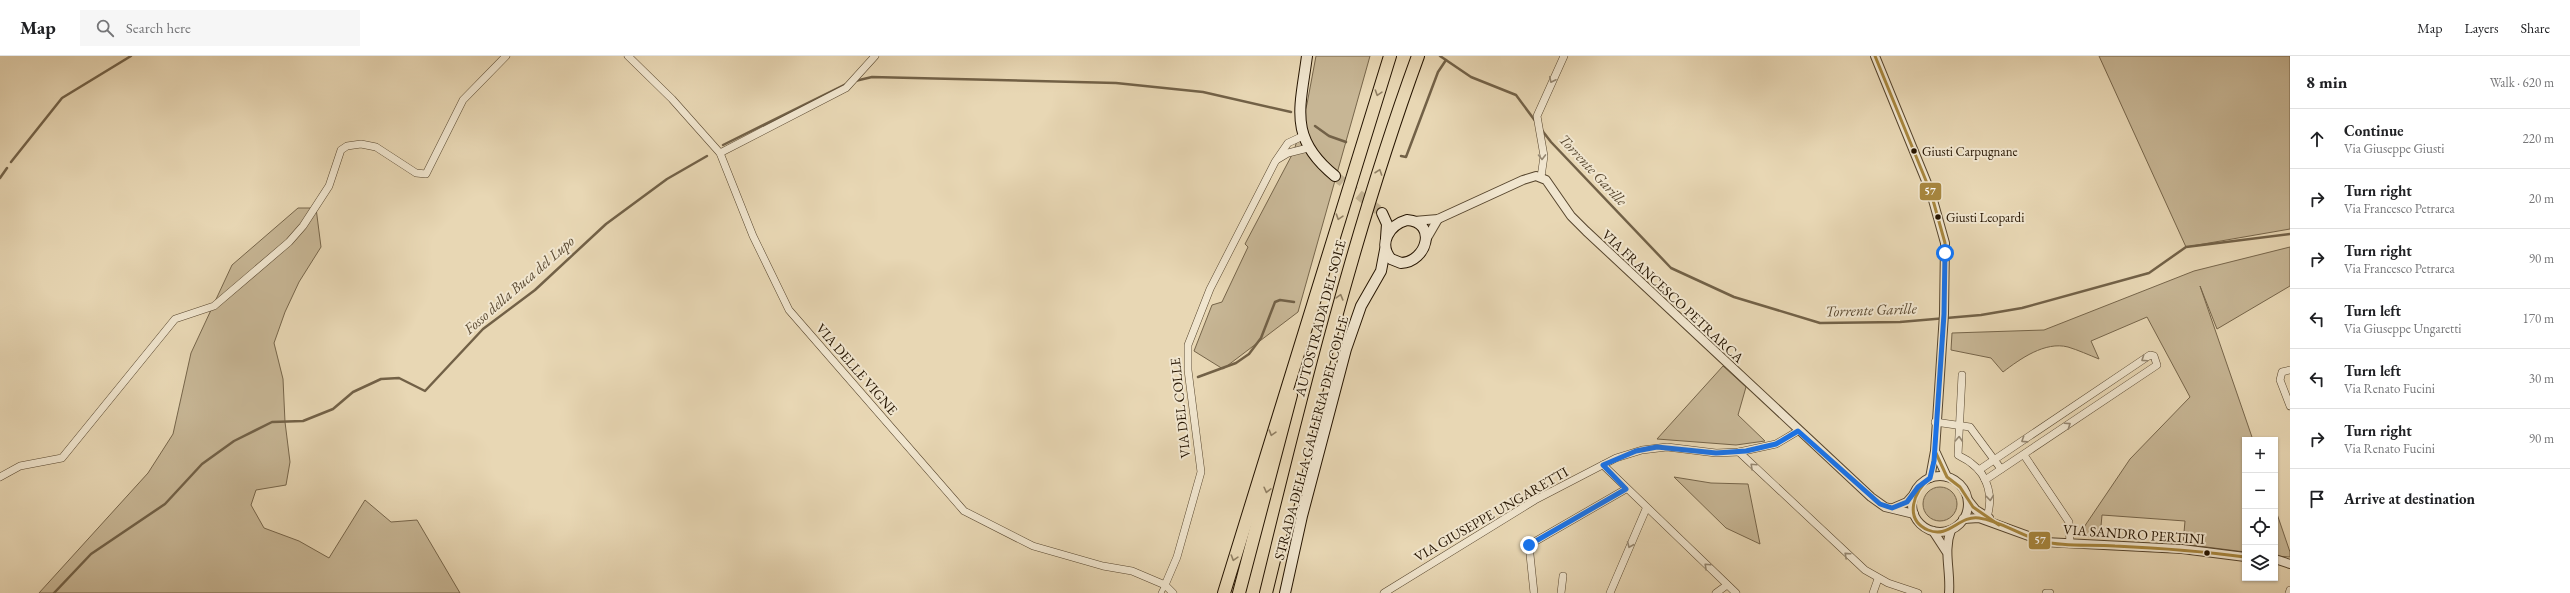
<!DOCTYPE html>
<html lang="en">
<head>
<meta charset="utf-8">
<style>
	:root { --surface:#fff; --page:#f6f6f6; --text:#202124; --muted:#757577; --line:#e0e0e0 }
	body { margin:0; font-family:"EB Garamond",serif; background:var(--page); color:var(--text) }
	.controls { position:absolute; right:12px; bottom:12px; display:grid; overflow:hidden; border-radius:0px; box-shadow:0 1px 3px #0004 }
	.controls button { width:36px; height:36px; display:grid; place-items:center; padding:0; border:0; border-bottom:1px solid var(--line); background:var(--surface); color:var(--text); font:20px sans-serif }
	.stop { position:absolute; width:12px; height:12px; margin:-9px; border:3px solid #1a73e8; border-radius:50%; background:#fff }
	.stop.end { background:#1a73e8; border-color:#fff; box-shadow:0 1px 4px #0008 }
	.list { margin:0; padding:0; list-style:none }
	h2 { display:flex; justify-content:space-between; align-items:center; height:52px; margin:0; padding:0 16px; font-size:17px }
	h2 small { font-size:13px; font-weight:400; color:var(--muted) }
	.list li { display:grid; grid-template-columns:26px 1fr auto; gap:12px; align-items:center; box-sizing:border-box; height:60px; padding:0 16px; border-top:1px solid var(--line) }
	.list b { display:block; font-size:15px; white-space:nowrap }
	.list p { margin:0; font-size:13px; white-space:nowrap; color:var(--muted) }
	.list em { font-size:13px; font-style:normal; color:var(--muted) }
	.icon { flex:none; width:22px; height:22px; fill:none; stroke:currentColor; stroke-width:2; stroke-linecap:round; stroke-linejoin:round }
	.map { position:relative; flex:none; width:2290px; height:537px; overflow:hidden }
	header { display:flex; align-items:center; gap:24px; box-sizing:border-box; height:56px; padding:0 20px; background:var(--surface); border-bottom:1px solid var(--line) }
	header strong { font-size:19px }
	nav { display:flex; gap:22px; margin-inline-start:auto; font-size:14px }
	.search { width:280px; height:36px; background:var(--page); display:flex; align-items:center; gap:10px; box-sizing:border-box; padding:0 14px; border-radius:0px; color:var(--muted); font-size:15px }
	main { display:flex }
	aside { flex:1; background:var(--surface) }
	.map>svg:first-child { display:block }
</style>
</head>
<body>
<header>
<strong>Map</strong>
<div class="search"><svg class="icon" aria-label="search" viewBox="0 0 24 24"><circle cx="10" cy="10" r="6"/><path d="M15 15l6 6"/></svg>Search here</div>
<nav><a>Map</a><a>Layers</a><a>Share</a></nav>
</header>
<main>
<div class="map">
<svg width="2290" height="537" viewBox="0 0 2290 537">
	<rect width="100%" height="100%" fill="#e8d7b4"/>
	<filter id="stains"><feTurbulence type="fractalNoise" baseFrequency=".005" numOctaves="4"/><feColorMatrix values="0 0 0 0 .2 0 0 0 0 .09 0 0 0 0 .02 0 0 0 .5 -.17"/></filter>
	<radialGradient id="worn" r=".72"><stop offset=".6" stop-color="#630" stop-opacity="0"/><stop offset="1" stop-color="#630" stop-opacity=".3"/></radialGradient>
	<g fill="#c7b695" stroke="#76654a">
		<polygon points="1316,0 1370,0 1298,256 1223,313 1194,295 1212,249 1222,246 1248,191 1245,188 1294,95 1307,48"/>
		<polygon points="2099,0 2290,0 2290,173 2186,191"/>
		<polygon points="298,152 316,152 321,191 299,226 285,256 274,287 283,323 285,366 290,406 286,429 256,434 251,449 264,472 299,485 329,502 365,444 391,466 417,464 460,537 39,537 148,417 173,378 191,297 232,209"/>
		<path d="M2290,191V230L2217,273L2200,230L2253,384H2245V496L2183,488L2185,465L2102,459L2100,481L2078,480L2130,403L2190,341L2147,261L2091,285L2099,303C2089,299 2078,294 2068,291C2045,285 2020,303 2003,316L1991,302L1951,294L1952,277L2044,274L2194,215Z"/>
		<polygon points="1723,310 1746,331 1738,359 1765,385 1736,389 1657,383"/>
		<polygon points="1674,421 1711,427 1748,428 1760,488 1726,472"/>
		<circle cx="1940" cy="448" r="17"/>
		<polygon points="2275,452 2290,496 2290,501 2275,500"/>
	</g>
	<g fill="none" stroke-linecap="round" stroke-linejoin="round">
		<g stroke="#726147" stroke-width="2.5">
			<polyline points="1440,0 1471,21 1516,39 1536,66"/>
			<polyline points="855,25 872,21 1116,27 1203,36 1291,56"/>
			<polyline points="1315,70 1329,80 1346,86"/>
			<polyline points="1541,73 1551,86 1671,212 1734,241 1820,267 1900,266 1981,259 2022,252 2149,217 2186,191 2290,178"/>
			<polyline points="723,89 846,28"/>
			<polyline points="1401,100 1406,101 1438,16 1446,4"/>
			<polyline points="11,106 62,42 131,0"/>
			<polyline points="0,122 7,112"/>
			<polyline points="1198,321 1236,307 1249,298 1261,282 1275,246 1280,244 1294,246"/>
			<polyline points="54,537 91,498 165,448 202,408 234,385 272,366 303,365 333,353 353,336 381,323 399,322 425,335 483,273 535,234 606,168 667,123 707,100"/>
		</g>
		<polyline stroke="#c1b090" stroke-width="10" stroke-dasharray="10 5" stroke-linecap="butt" points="1335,120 1382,157"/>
		<g stroke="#56452d" stroke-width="6">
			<polyline id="pedestrian" points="1161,537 1165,529"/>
		</g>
		<g stroke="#56452d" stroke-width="8">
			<g id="minor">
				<polyline points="628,0 672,43 720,97 753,180 789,254 964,455 1033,490 1103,510 1132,515 1165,529 1173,537"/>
				<polyline points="720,97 846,32 875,0"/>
				<polyline points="1278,103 1288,97 1308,92"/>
				<polyline points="1541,121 1544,100 1537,60 1564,0"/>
				<polyline points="2290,314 2282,316 2280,324 2290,350"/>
				<path d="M1962,319L1958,399C1962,402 1967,403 1971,407C1989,420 1993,442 1987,461"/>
				<polyline points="1935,366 1970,371 2001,413"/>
				<polyline points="1739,396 1865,514 1888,527 1918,537"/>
				<polyline points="2024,399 2069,466 2070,488"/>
				<polyline points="1603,409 1736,537"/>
				<polyline points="1979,414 2150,299 2154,300 2157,309 1985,424"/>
				<polyline points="0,421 20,410 62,402 175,263 214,250 289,186 303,170 329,130 341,94 347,90 361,88 376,91 416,117 426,118 463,44 506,0"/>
				<polyline points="1165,529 1177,501 1201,416 1188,314 1188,289 1210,233 1275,106 1288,87 1303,80"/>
				<polyline points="1384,537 1535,444 1616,402 1642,394 1667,391 1716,397 1739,396 1776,388 1798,375"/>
				<polyline points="1534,537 1529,489 1626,433"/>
				<polyline points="1561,537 1563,520"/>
				<polyline points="1610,537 1646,453"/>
				<polyline points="1716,537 1727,529"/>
				<polyline points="1873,537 1878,523"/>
				<polyline points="2046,537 2050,537"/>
				<polyline points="2289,537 2290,534"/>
			</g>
		</g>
		<g stroke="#56452d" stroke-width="10">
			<g id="tertiary">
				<polyline points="1875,0 1931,137 1945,187 1944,258 1935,395 1930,422"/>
				<polyline points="1414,165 1438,163 1523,124 1536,120 1546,124 1571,160 1586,175 1871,441 1885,451 1914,458"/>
				<polyline points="1427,182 1438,163"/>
				<polyline points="1936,397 1947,421"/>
				<circle cx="1940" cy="448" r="28"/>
				<polyline points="1968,444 1976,454 1989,462"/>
				<polyline points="1893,452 1907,446 1914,438"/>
				<polyline points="1963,463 1979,462 2045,486 2182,493 2245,501"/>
				<polyline points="1933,475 1946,495"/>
				<polyline points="2275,503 2290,508"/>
				<path d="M1949,537C1951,515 1943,495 1951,474"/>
			</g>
		</g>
		<g stroke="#251400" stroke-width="12">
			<g id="secondary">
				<path d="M1307,0C1300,53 1288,82 1335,120"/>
				<polyline points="1382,157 1387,168 1386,182"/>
				<path d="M1407,164C1438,166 1427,206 1401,207L1391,203C1378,188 1389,169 1407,164Z"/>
				<polyline points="1285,537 1302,460 1346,293 1361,250 1381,215 1385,194"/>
			</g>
		</g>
		<g stroke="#251400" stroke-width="14">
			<g id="motorway">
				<polyline points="1224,537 1390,0"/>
				<polyline points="1239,537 1291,339"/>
				<path d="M1266,537C1310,356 1354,175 1418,0"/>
			</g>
		</g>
		<use href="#pedestrian" stroke="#f0e5ce" stroke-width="5"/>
		<use href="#minor" stroke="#f0e5ce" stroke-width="7"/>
		<use href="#tertiary" stroke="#f0e5ce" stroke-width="8"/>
		<use href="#secondary" stroke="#f0e5ce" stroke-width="10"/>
		<use href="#motorway" stroke="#e8d7b4" stroke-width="12"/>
		<g stroke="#f0e5ce" stroke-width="6">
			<g id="bus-1">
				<path d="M1875,0L1931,137L1945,187L1944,258L1935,395L1930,422C1914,434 1903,463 1928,474C1949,483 1959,459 1979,462C2002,465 2022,481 2045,486C2067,491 2092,488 2115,490C2159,492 2201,495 2245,501"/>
				<polyline points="1935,385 1935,395 1947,421 1960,431 1973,451 1999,469"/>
			</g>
		</g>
		<use href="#bus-1" stroke="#a7863e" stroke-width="3"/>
	</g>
	<defs><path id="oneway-chevron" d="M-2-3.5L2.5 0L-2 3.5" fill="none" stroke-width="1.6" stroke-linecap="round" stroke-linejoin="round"/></defs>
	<g stroke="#958771">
		<use href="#oneway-chevron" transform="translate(1552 24) rotate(116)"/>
		<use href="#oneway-chevron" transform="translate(1542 101) rotate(89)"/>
		<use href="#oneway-chevron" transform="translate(2144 303) rotate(146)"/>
		<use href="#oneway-chevron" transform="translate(2068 369) rotate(-34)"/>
		<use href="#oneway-chevron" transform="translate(1959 383) rotate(-87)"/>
		<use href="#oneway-chevron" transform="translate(2024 384) rotate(147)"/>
		<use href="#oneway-chevron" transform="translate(1753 410) rotate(-137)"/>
		<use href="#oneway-chevron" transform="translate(1990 442) rotate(84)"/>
		<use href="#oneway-chevron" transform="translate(1630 489) rotate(113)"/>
		<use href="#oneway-chevron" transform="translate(1847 499) rotate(-138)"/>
		<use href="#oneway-chevron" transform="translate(1707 510) rotate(-137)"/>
	</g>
	<g stroke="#907f63">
		<use href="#oneway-chevron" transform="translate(1378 37) rotate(108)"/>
		<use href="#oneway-chevron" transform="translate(1379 116) rotate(-71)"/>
		<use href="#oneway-chevron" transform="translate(1339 161) rotate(108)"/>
		<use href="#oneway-chevron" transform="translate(1340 241) rotate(-74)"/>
		<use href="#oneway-chevron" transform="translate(1272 377) rotate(107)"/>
		<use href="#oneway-chevron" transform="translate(1267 434) rotate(104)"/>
		<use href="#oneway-chevron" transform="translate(1234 502) rotate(107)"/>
	</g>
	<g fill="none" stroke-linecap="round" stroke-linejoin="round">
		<polyline stroke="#1a73e8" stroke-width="5" points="1529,489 1626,433 1603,409 1636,395 1657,391 1716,397 1746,395 1776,388 1798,375 1880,448 1892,452 1907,446 1918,431 1930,422 1934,405 1944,258 1945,197"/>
	</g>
	<g fill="#251400" stroke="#f0e5ce" stroke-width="1.5">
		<circle cx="1914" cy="95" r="3.5"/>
		<circle cx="1938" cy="161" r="3.5"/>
		<circle cx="2207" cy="497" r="3.5"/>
	</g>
	<g text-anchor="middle" stroke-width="4" stroke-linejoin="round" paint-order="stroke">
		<g font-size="13" fill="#251400" stroke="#f0e5ce" text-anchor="start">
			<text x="1922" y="100">Giusti Carpugnane</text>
			<text x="1946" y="166">Giusti Leopardi</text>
		</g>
		<g font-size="14" fill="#251400" stroke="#f0e5ce">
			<text transform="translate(1673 240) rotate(43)" y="5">VIA FRANCESCO PETRARCA</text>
			<text transform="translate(1320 262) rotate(-75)" y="5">AUTOSTRADA DEL SOLE</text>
			<text transform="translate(857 313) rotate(49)" y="5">VIA DELLE VIGNE</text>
			<text transform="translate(1180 352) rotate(-96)" y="5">VIA DEL COLLE</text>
			<text transform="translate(1311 382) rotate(-75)" y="5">STRADA DELLA GALLERIA DEL COLLE</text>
			<text transform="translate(1491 458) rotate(-30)" y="5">VIA GIUSEPPE UNGARETTI</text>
			<text transform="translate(2134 478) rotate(4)" y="5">VIA SANDRO PERTINI</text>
		</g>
		<g font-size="15" font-style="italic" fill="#594830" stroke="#f0e5ce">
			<text transform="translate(1593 114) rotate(47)" y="5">Torrente Garille</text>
			<text transform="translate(519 229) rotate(-41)" y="5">Fosso della Buca del Lupo</text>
			<text transform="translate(1871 254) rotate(-2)" y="5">Torrente Garille</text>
		</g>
	</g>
	<g stroke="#f0e5ce" stroke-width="1.5">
		<rect x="1919" y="126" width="23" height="19" rx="4" fill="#a7863e"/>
		<rect x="2028" y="475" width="23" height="19" rx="4" fill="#a7863e"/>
	</g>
	<g font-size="11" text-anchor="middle" font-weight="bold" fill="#fff">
		<text x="1930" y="139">57</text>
		<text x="2040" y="488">57</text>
	</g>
	<rect width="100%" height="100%" filter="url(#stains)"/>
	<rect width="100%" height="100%" fill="url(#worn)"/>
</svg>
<div class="controls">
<button>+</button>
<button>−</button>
<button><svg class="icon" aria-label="locate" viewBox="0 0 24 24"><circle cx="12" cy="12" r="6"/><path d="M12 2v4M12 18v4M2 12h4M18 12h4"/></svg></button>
<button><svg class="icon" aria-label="layers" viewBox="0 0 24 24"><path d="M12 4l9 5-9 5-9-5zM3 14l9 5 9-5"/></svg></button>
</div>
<div class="stop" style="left:1945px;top:197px"></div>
<div class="stop end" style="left:1529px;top:489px"></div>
</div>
<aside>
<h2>8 min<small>Walk · 620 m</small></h2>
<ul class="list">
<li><svg class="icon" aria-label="ahead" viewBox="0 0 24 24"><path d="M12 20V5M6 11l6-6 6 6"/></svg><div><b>Continue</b><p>Via Giuseppe Giusti</p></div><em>220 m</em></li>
<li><svg class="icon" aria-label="right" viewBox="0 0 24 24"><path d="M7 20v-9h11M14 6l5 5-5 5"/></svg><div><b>Turn right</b><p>Via Francesco Petrarca</p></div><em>20 m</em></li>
<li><svg class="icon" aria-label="right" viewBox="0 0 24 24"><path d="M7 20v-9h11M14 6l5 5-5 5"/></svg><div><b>Turn right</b><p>Via Francesco Petrarca</p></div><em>90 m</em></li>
<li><svg class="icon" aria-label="left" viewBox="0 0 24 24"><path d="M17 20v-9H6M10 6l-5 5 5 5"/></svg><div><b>Turn left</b><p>Via Giuseppe Ungaretti</p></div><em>170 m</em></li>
<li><svg class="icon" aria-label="left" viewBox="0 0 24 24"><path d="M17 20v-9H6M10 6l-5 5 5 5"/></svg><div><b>Turn left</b><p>Via Renato Fucini</p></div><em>30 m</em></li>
<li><svg class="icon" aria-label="right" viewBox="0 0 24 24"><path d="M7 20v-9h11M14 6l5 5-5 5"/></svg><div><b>Turn right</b><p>Via Renato Fucini</p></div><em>90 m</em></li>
<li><svg class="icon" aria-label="arrive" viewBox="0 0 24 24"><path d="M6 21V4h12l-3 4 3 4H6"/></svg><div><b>Arrive at destination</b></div></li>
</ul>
</aside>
</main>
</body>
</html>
